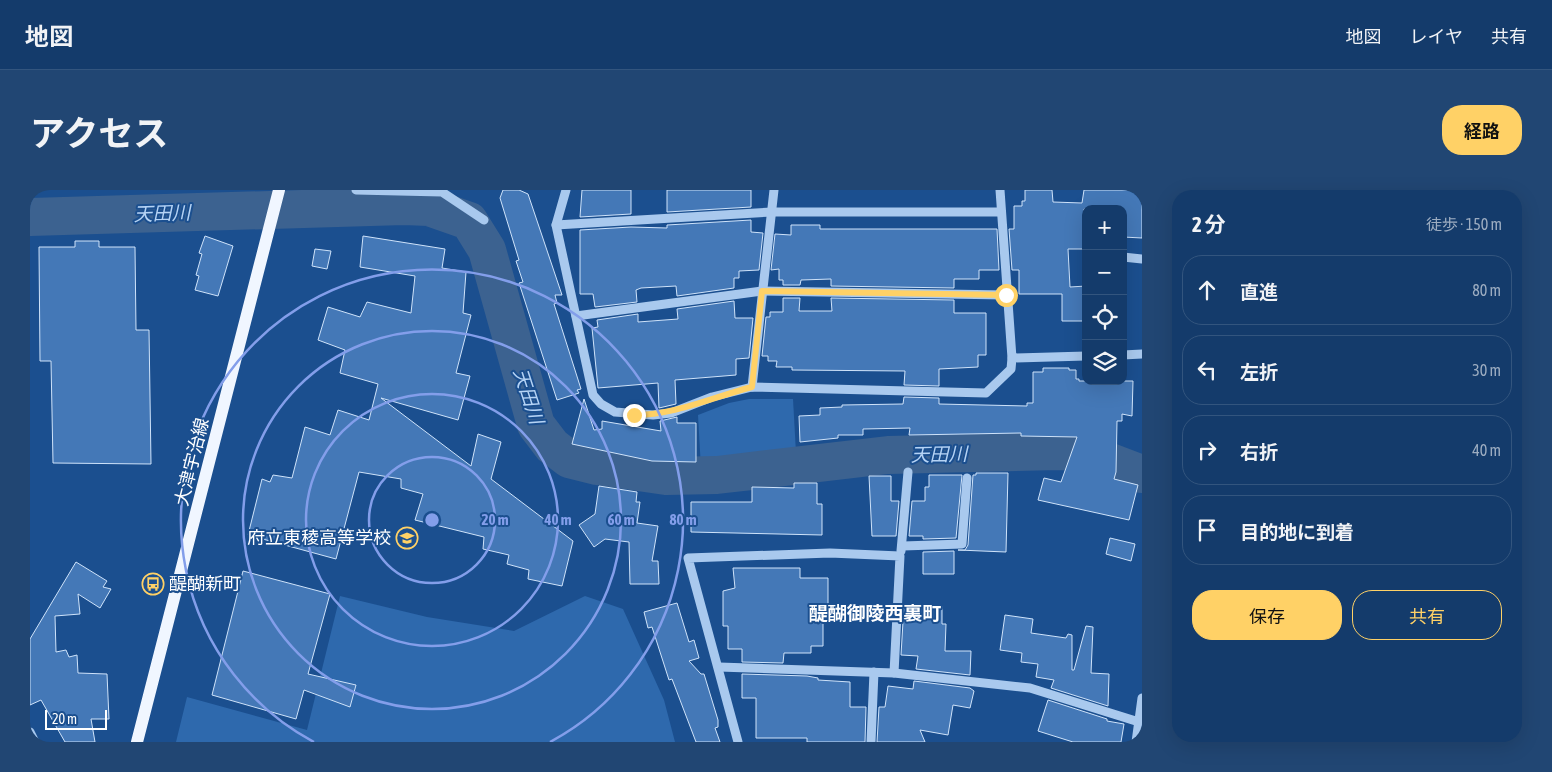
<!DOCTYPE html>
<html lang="ja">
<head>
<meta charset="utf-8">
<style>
	:root { --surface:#143b6b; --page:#214673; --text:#f1f3f6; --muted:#9dadc1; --line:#33557e; --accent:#ffd166 }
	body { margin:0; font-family:"Asap Condensed","Noto Sans JP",sans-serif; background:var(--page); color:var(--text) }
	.controls { position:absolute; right:15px; top:15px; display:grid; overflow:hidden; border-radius:10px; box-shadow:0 5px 20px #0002 }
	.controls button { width:45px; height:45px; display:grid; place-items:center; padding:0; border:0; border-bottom:1px solid var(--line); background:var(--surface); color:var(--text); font:25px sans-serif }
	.scale { position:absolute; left:15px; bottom:12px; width:62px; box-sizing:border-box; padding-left:5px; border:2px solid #fff; border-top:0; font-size:14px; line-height:18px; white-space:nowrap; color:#fff; -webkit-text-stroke:4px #1b4f8f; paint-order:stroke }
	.stop { position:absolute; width:15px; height:15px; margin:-11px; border:4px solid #ffd166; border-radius:50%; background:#fff }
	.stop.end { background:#ffd166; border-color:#fff; box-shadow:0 1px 5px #0008 }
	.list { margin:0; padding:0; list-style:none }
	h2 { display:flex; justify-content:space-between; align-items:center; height:65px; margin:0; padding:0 20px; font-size:21px }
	h2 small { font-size:16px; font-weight:400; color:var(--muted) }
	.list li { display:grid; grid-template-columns:32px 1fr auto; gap:15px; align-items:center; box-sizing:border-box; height:70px; margin:0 10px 10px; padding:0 10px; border:1px solid var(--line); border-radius:20px }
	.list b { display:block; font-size:19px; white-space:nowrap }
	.list em { font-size:16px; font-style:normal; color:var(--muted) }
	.actions { display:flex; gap:10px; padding:15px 20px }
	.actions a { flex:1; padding:11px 0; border:1px solid var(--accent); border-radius:20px; text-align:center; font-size:18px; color:var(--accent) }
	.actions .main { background:var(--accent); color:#111 }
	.icon { flex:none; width:28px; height:28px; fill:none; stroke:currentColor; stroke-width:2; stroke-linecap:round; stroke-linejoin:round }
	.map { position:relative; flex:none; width:1112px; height:552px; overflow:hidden; border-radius:20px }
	header { display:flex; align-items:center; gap:30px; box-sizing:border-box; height:70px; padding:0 25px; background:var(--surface); border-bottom:1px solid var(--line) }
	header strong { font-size:24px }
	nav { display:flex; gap:28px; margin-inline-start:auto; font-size:18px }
	.intro { display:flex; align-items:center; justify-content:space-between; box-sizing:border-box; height:120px; padding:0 30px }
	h1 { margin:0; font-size:35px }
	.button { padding:12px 22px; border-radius:20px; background:var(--accent); color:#111; font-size:18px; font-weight:700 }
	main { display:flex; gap:30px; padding:0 30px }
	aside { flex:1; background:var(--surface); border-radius:20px; box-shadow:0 5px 20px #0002 }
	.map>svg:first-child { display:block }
</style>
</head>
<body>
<header>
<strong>地図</strong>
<nav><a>地図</a><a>レイヤ</a><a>共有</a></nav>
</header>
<div class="intro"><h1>アクセス</h1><a class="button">経路</a></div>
<main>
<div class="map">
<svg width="1112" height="552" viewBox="0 0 1112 552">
	<rect width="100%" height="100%" fill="#1b4f8f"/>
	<g fill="#2e69ad">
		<polygon points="719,209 763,209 766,263 671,279 668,225 699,213"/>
		<polygon points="310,406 397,427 484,441 555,406 593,419 634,510 645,552 146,552 157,507 277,540"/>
	</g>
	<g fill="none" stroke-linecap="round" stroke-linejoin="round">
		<polyline stroke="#3c6290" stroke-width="38" points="0,27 374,16 399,17 439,31 457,60 506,235 522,256 539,269 567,276 636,286 687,285 858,265 1028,261 1054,262 1112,284"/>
	</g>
	<g fill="#4478b7" stroke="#cfe3fa">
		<polygon points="473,0 489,0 498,4 532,105 525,105 527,113 524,114 551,199 547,200 549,203 527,210 489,93 493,92 486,71 489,70 470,8"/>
		<polygon points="552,0 601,0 601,24 550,27"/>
		<polygon points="637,0 721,0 721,17 637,22"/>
		<polygon points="995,0 1022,0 1023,12 1052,13 1054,0 1112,0 1112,48 1093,47 1093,19 1054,19 1054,59 1038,59 1040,97 1056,96 1056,131 1032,131 1032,104 989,104 989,80 982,80 979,39 984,39 984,16 992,16 992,11 995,11"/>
		<polygon points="721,30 721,42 733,43 729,80 709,81 709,88 704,88 704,98 647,106 646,96 611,98 606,100 607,112 565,117 563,104 550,104 550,40 601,37 637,38 637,35"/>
		<polygon points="761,35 790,35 790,39 967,39 969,80 949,80 949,89 924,89 924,98 801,96 801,89 771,90 770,95 753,95 753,90 749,90 749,79 741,80 745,44 761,45"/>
		<polygon points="175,46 203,56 188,106 165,100 169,86 166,85 172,64 169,63"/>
		<polygon points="333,46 415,59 412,78 436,82 433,123 441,125 426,183 440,186 428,230 351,208 441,276 448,244 471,252 461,289 543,351 532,396 498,389 499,380 477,374 479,365 453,359 454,347 385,330 393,304 371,298 371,289 329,282 306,369 218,345 232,289 240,292 243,285 262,288 275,237 300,245 308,220 339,230 348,194 310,183 315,160 288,150 298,117 330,127 337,112 381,123 385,86 330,77"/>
		<polygon points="45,51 69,51 69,57 105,57 106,140 119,140 121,274 23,273 21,171 10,171 9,57 45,57"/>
		<polygon points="285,59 301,61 297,79 282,76"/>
		<polygon points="753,108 770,108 769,121 802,121 801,108 924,110 924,123 956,123 956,165 948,165 948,177 909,179 909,196 874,195 875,181 762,180 762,177 746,177 747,171 738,171 738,166 732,166 736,127 740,127 740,122 753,122"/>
		<polygon points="704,111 705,128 723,128 719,168 706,169 706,185 645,190 646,214 629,218 628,193 568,198 562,138 568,137 567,130 608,124 608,132 648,129 647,119"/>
		<polygon points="1013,178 1039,178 1039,180 1046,180 1046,189 1049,189 1049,191 1103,191 1102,226 1092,224 1092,231 1087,231 1086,282 1084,289 1108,295 1099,330 1008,310 1014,288 1031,292 1047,247 991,246 991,243 879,245 880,238 833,239 833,245 808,245 808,248 770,252 769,226 790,225 790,218 812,217 812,215 873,214 874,207 909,208 909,214 997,216 997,213 1003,213 1003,182 1013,182"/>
		<polygon points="554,209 564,240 572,239 572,231 631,241 630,231 647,227 647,233 666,233 666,272 622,271 542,254"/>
		<polygon points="946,283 978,283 976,362 928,360 935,360 938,355 943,285 946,285"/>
		<polygon points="899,285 932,285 926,348 893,349 893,346 879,346 882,311 895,311 895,297 899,297"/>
		<polygon points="839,286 861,286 861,311 869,311 866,346 842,346"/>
		<polygon points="764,293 787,293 787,314 792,314 792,345 661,342 661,312 722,312 722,297 764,298"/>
		<polygon points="569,296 607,302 606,312 610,312 607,333 628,336 622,371 628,371 629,394 600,394 599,352 575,349 564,357 549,335 565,324"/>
		<polygon points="1080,348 1105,354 1101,371 1076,364"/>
		<polygon points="924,361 924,384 893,384 893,362"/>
		<polygon points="46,372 77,391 73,397 81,399 70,418 48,404 50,424 25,426 26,462 36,460 39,467 47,465 48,483 77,484 79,529 61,529 65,552 35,552 11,510 0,515 0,449"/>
		<polygon points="703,378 770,378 770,388 798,388 798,415 793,415 793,456 781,456 781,463 754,463 753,473 712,472 712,459 698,459 698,436 693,436 693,401 705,398"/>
		<polygon points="213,381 300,404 278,484 326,495 320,517 274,500 266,529 182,505"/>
		<polygon points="647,413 659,452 664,450 669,468 659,471 671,484 674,484 688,530 688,537 685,538 690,552 666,552 642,489 639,490 622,437 618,438 614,422"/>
		<polygon points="874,415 912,416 912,434 916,434 915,461 941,461 940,485 886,479 888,466 871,465"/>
		<polygon points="975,425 1003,429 1001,443 1036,448 1038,444 1042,445 1042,480 1044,480 1056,436 1063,437 1061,483 1079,484 1078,516 1021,498 1024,490 1006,487 1008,474 991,472 992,463 970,460"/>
		<polygon points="712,484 777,486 788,488 788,490 820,492 820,517 836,517 835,552 777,552 777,548 726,548 726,508 712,508"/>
		<polygon points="884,491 940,498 944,501 940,518 923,515 918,545 890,540 895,552 847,552 849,517 855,517 858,496 883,499"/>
		<polygon points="1018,510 1077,529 1077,531 1094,534 1091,552 1043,552 1008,541"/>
	</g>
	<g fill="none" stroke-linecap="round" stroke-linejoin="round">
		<g stroke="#a9c9ee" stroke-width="9">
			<polyline points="326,0 412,2 454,30"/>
			<polyline points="536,0 526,35 563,205 571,214 585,222 623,225 641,223 682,207 722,197 956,203 981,179 982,168 970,0"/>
			<polyline points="526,35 742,22 971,22"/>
			<polyline points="1093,67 1112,69"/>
			<polyline points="546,126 732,101 976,105"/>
			<polyline points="1093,165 1112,164"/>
			<polyline points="982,168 1056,166"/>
			<polyline points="722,197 744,0"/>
			<polyline points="873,356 932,354 937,288"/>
			<polyline points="871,361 878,282"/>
			<polyline points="689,477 864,483 1000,498 1109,532"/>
			<polyline points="0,542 5,552"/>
			<polyline points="708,552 658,368 800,363 870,366 864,483"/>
			<polyline points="841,552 844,482"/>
			<polyline points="1106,552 1112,508"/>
		</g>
		<polyline stroke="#f0f6ff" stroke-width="12" points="107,552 249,0"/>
	</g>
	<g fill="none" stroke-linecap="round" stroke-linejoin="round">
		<path stroke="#ffd166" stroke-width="6" d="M604,225C645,225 683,207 722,197L732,101L976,105"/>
	</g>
	<g fill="none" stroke="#839eea" stroke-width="2.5">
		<circle cx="402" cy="330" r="63"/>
		<circle cx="402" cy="330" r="126"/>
		<circle cx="402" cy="330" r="189"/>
		<path d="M284 552A251 251 0 1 1 520 552"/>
	</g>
	<defs>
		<g id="school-ring" transform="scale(1.125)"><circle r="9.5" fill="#1b4f8f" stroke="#ffd166" stroke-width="1.5"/><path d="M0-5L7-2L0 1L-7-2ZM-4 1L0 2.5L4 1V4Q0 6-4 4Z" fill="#ffd166"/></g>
		<g id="bus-ring" transform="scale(1.125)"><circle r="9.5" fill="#1b4f8f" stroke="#ffd166" stroke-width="1.5"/><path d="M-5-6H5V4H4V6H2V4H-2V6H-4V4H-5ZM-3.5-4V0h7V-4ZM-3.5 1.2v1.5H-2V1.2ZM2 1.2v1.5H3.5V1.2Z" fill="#ffd166"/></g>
	</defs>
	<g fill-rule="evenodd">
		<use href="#school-ring" x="377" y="348"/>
		<use href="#bus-ring" x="123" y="394"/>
	</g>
	<g text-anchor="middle" stroke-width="4" stroke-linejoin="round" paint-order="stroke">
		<g font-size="18" fill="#fff" stroke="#1b4f8f">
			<text transform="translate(162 272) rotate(-76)" y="6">大津宇治線</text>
		</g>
		<g font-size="18" fill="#fff" stroke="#1b4f8f" text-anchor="end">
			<text x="361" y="354">府立東稜高等学校</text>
			<text x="139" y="400" text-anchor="start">醍醐新町</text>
		</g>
		<g font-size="19" font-style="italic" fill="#b5d3f5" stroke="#1b4f8f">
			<text transform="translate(132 23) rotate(-2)" y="7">天田川</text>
			<text transform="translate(499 206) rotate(72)" y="7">天田川</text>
			<text transform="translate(909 264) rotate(-1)" y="7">天田川</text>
		</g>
		<g font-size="19" font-weight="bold" fill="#fff" stroke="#1b4f8f">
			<text x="845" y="430">醍醐御陵西裏町</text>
		</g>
	</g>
	<circle cx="402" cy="330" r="8" fill="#839eea" stroke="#1b4f8f" stroke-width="2.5"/>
	<g font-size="15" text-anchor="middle" font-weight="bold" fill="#839eea" stroke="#1b4f8f" stroke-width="4" stroke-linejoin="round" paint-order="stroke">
		<text x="465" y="335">20 m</text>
		<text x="528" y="335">40 m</text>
		<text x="591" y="335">60 m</text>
		<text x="653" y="335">80 m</text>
	</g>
</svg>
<div class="controls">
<button>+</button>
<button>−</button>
<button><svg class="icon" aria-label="locate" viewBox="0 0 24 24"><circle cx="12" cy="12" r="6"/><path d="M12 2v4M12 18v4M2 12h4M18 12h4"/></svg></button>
<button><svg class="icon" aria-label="layers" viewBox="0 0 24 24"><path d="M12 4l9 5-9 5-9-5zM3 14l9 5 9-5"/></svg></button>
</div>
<div class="scale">20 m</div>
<div class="stop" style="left:976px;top:105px"></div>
<div class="stop end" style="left:604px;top:225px"></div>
</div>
<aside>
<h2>2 分<small>徒歩 · 150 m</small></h2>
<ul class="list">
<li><svg class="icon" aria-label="ahead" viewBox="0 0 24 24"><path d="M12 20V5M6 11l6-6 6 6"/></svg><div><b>直進</b></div><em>80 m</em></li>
<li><svg class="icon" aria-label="left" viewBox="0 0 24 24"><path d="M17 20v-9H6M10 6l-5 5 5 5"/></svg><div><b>左折</b></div><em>30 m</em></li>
<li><svg class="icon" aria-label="right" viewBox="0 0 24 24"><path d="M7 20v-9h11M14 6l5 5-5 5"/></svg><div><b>右折</b></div><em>40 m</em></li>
<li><svg class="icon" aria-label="arrive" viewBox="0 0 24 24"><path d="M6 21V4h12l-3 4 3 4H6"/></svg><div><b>目的地に到着</b></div></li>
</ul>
<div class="actions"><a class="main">保存</a><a>共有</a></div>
</aside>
</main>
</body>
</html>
